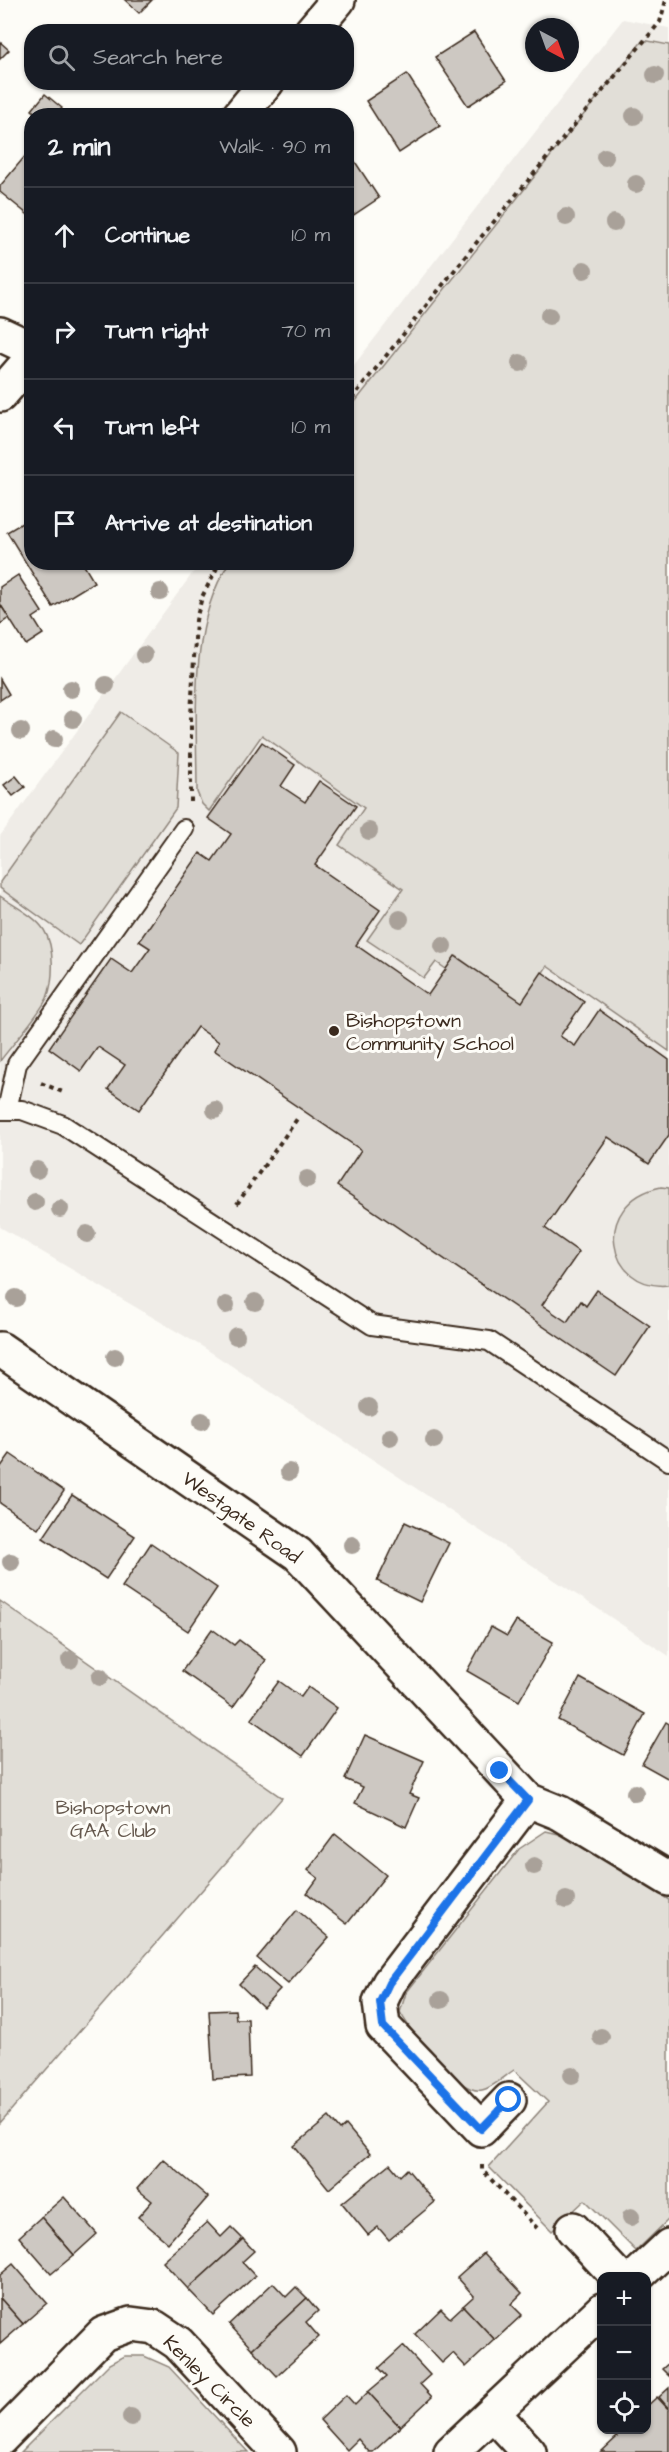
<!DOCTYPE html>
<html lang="en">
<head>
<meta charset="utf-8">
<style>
	:root { --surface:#171b24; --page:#242831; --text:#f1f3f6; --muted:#9ea1a6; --line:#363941 }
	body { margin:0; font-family:"Architects Daughter",sans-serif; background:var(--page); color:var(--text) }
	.controls { position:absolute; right:18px; bottom:18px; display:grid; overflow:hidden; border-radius:12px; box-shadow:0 2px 4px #0004 }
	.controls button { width:54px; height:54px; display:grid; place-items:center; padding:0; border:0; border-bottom:2px solid var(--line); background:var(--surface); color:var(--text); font:30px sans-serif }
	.compass { position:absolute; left:525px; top:18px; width:54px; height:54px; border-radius:50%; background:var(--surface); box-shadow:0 2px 4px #0004; rotate:139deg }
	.stop { position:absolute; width:18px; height:18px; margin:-14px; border:4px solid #1a73e8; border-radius:50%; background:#fff }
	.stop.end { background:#1a73e8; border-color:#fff; box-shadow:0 2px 6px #0008 }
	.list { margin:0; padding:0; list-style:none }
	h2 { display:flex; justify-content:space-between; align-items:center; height:78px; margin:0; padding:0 24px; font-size:26px }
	h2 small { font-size:20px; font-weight:400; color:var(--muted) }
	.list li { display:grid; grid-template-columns:39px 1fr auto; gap:18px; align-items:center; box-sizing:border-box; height:96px; padding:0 24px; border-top:2px solid var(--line) }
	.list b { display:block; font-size:22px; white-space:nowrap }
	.list em { font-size:20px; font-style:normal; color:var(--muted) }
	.icon { flex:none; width:33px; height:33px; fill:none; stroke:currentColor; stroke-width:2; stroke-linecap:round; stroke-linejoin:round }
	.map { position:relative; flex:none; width:669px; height:2452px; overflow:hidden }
	.search { position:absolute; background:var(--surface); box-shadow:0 2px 4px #0004; left:24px; top:24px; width:330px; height:66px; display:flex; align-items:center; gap:15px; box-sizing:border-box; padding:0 21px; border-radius:24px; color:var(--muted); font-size:22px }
	.panel { position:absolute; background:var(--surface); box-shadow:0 2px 4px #0004; left:24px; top:108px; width:330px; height:462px; border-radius:24px }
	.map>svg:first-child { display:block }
</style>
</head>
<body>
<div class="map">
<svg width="669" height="2452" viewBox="0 0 669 2452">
	<rect width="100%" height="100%" fill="#fdfcf7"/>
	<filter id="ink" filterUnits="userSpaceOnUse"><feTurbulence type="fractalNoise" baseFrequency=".0167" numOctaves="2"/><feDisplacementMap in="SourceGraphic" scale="12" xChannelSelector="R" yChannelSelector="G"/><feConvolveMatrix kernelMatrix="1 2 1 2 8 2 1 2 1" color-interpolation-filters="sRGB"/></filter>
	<g filter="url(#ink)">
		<polygon fill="#efece7" points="623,19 669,28 669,1656 203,1347 0,1227 0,836 200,563 346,562 347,374"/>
		<g fill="#e1ded7" stroke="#8e847a" stroke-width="1.5">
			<path d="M643,40L669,45V1051L547,966L523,1004L456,956L446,969L436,962L424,978L367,940L403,889L339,845L364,808L262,735L209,811L202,804L197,792C197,720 188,625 229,563L346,562L347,412Z"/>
			<polygon points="121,712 179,753 176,808 79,945 0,888 0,882"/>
			<path d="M0,896C14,906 35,916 44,930C55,947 54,980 47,998C39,1015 12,1045 0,1061Z"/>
			<path d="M661,1187L669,1188V1285C606,1292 590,1202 661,1187Z"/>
			<polygon points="0,1601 282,1798 0,2123"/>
			<path d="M546,1831L567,1836L669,1900V2219L636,2251L585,2200L552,2231L489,2167L548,2102L514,2070C505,2076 492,2088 482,2090C458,2095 411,2032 400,2012L406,1993L519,1849Z"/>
			<polygon points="124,2356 144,2356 169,2367 248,2452 21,2452 109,2364"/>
		</g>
		<g fill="#cdc8c2" stroke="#3b2a1e" stroke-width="1.5">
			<polygon points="125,0 152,0 139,13"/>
			<polygon points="474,32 506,81 468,106 435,57"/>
			<polygon points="0,42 9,50 0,59"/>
			<polygon points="407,74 440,126 399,153 366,101"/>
			<polygon points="45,94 62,108 56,116 39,116 32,110"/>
			<polygon points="32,148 32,218 0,192 0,186"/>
			<polygon points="346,148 379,198 346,220"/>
			<polygon points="32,517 32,562 82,562 94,582 53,607 7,532"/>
			<polygon points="18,575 42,612 33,618 43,634 26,645 0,604 0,587"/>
			<polygon points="0,604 9,618 0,624"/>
			<polygon points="0,679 9,694 0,700"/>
			<polygon points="262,742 295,765 281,786 305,802 319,781 356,806 315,865 380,910 356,945 428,995 455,956 522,1002 542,972 584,1002 560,1036 575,1046 599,1010 669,1060 669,1135 649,1164 608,1137 545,1228 579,1252 542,1305 567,1322 581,1301 586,1306 597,1290 650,1326 616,1376 337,1186 361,1150 214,1050 219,1042 197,1027 139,1110 108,1089 125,1065 98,1047 81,1071 49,1048 111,959 132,973 150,948 139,941 200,853 212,861 231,834 208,818"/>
			<polygon points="16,776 25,787 13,796 4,785"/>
			<polygon points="10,1454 64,1491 38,1529 0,1503 0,1468"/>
			<polygon points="72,1495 135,1536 106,1579 43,1538"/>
			<polygon points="405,1522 449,1543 420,1602 377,1581"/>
			<polygon points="151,1543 217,1588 188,1631 122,1587"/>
			<polygon points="516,1621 553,1642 519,1701 467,1671 491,1627 507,1636"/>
			<polygon points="212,1629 234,1645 239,1640 266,1660 233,1707 182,1671"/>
			<polygon points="580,1678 645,1714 623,1755 558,1720"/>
			<polygon points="279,1681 301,1697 308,1687 337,1708 303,1756 251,1719"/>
			<polygon points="666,1722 669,1724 669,1779 642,1764"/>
			<polygon points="365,1735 424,1761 409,1794 419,1798 406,1827 355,1803 363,1787 345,1779"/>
			<polygon points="335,1834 386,1875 347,1924 307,1893 318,1878 308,1870"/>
			<polygon points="297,1910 329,1937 288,1984 257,1958"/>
			<polygon points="255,1967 280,1989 263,2007 239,1984"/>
			<polygon points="235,2010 236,2019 248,2019 250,2077 213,2079 209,2011"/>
			<polygon points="329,2117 340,2130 346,2125 370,2154 329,2189 294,2146"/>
			<polygon points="163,2159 208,2197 168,2243 138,2217 152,2201 137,2189"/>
			<polygon points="390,2164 400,2176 407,2169 435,2202 389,2240 378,2227 368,2235 342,2203"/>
			<polygon points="64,2197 97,2234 74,2255 41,2217"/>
			<polygon points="41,2217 74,2255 51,2274 19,2237"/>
			<polygon points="207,2222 221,2237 231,2227 243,2239 188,2289 163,2262"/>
			<polygon points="243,2239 254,2251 242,2262 255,2276 213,2315 188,2289"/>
			<polygon points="484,2253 522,2293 511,2304 522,2315 495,2340 463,2306 474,2296 457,2277"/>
			<polygon points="13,2264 47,2303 23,2324 0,2298 0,2275"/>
			<polygon points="273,2283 286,2297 296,2287 307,2298 252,2349 229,2324"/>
			<polygon points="0,2298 23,2324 0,2344"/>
			<polygon points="307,2298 318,2311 306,2322 319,2337 277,2376 252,2349"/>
			<polygon points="463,2306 495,2340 466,2367 453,2353 442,2363 415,2334 441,2309 450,2318"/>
			<polygon points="403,2346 430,2375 420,2384 432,2397 400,2427 368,2392 387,2376 379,2368"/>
			<polygon points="669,2363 669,2376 662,2369"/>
			<polygon points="669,2388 669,2409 659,2397"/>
			<polygon points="368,2392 400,2427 373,2452 369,2452 358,2439 347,2450 320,2420 346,2395 355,2405"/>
			<polygon points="657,2397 669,2410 669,2452 601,2452 617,2437 609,2430 646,2430 646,2407"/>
		</g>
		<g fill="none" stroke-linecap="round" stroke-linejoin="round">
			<g stroke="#3b2a1e" stroke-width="22">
				<g id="service">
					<polyline points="0,1110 22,1110 63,1125 372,1325 489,1341 669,1461"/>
					<polyline points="7,1110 17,1064 184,829"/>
				</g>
			</g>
			<g stroke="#3b2a1e" stroke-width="38">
				<g id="minor">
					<polyline points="311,32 338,0"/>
					<polyline points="239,116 267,82"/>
					<polyline points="0,334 32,349"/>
					<polyline points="0,395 32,358"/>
					<polyline points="0,1349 298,1554 528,1800 560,1813 669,1879"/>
					<polyline points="509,2100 481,2129 383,2026 380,2002 389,1983 528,1800"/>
					<polyline points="573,2229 617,2276"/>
					<polyline points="637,2276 669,2246"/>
					<polyline points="493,2413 529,2452"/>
					<polyline points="0,2439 103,2334 131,2324 154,2327 178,2343 279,2452"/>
					<polyline points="451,2452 602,2310"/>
				</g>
			</g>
			<g stroke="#3b2a1e" stroke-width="4" stroke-dasharray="4.5 4.5" stroke-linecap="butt">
				<polyline points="346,406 477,242 660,22 666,0"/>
				<polyline points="191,802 191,716 196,620 202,597 220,562"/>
				<polyline points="41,1083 65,1093"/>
				<polyline points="237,1204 297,1119"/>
				<polyline points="482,2165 482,2170 537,2228"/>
			</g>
			<use href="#service" stroke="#fdfcf7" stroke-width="18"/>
			<use href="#minor" stroke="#fdfcf7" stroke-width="33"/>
		</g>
		<g fill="#a9a199">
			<circle cx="655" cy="75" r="9"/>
			<circle cx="634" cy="116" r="9"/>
			<circle cx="605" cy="157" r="9"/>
			<circle cx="636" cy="184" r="9"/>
			<circle cx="566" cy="217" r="9"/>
			<circle cx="614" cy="223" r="9"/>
			<circle cx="584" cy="270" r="9"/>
			<circle cx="549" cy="316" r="9"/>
			<circle cx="520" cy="363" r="9"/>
			<circle cx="160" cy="592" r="9"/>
			<circle cx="144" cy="655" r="9"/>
			<circle cx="106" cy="685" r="9"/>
			<circle cx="71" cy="689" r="9"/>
			<circle cx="73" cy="719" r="9"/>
			<circle cx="21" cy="731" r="9"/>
			<circle cx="54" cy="739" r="9"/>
			<circle cx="369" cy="831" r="9"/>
			<circle cx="400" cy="919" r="9"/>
			<circle cx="443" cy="946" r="9"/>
			<circle cx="215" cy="1110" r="9"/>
			<circle cx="37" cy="1170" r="9"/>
			<circle cx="307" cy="1179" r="9"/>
			<circle cx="35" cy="1202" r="9"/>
			<circle cx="60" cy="1209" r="9"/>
			<circle cx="87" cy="1234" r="9"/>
			<circle cx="16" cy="1298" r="9"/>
			<circle cx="255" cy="1302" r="9"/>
			<circle cx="226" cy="1305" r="9"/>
			<circle cx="236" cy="1336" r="9"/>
			<circle cx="115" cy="1357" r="9"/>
			<circle cx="369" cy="1407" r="9"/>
			<circle cx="202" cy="1421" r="9"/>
			<circle cx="390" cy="1437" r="9"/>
			<circle cx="434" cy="1440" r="9"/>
			<circle cx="289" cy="1472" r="9"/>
			<circle cx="352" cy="1545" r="9"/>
			<circle cx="11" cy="1562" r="9"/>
			<circle cx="70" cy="1660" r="9"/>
			<circle cx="100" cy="1677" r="9"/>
			<circle cx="635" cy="1793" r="9"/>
			<circle cx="534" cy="1866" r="9"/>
			<circle cx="566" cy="1900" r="9"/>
			<circle cx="441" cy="2000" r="9"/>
			<circle cx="601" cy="2037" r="9"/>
			<circle cx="572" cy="2075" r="9"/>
			<circle cx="631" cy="2217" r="9"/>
			<circle cx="131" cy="2417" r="9"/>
		</g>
	</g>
	<g fill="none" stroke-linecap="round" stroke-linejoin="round" filter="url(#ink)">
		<polyline stroke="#1a73e8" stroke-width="8" points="500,1771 528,1800 389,1983 380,2002 383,2026 481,2129 509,2100"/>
	</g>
	<circle fill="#3b2a1e" stroke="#fdfcf7" stroke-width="2" cx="334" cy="1031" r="6"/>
	<g text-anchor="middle" stroke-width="6" stroke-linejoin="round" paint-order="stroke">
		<g font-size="20" fill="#3b2a1e" stroke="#fdfcf7" text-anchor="start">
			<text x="346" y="1027">Bishopstown<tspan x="346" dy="23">Community School</tspan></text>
		</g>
		<g font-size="20" fill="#3b2a1e" stroke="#fdfcf7">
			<text transform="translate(242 1517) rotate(36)" y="7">Westgate Road</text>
			<text transform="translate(210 2381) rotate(45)" y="7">Kenley Circle</text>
		</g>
		<g font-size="20" fill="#64574c" stroke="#fdfcf7">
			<text x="113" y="1814">Bishopstown<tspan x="113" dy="23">GAA Club</tspan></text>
		</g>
	</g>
</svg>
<div class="controls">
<button>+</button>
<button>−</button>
<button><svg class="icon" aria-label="locate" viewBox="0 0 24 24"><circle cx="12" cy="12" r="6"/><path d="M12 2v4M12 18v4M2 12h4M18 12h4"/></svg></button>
</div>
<svg class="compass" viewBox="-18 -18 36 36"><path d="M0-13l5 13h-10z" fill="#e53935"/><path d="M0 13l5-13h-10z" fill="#9ea1a6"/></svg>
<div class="stop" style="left:509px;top:2100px"></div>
<div class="stop end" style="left:500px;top:1771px"></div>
<div class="search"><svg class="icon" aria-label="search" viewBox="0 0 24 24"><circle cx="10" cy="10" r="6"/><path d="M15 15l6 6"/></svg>Search here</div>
<section class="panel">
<h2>2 min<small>Walk · 90 m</small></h2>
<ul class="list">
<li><svg class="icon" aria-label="ahead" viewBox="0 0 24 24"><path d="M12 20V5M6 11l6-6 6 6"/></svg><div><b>Continue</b></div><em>10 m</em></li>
<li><svg class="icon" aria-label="right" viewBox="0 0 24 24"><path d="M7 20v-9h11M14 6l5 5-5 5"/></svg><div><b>Turn right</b></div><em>70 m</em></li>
<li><svg class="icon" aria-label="left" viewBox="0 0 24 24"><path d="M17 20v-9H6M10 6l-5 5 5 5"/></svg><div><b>Turn left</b></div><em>10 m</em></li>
<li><svg class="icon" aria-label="arrive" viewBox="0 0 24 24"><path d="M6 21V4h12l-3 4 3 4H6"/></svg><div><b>Arrive at destination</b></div></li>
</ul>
</section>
</div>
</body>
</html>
